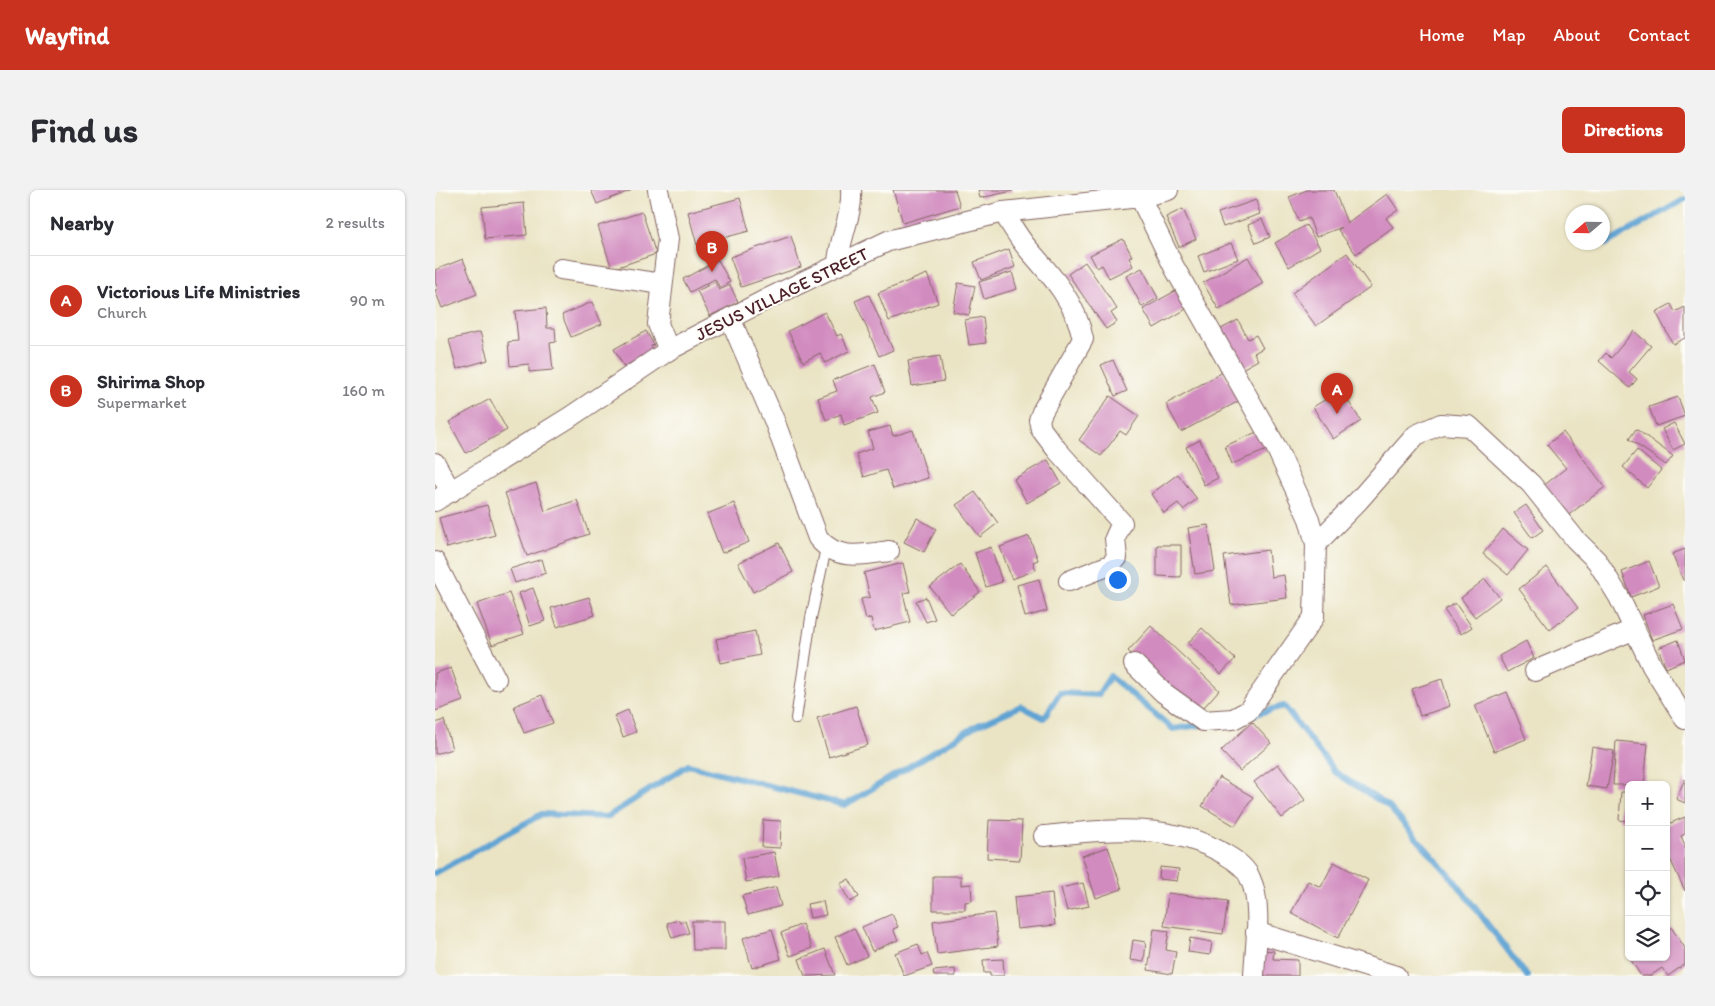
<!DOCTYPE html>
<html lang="en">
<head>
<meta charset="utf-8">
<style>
	:root { --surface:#fff; --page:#f2f2f3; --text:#2b2b33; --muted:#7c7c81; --line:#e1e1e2; --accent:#c8321e }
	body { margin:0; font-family:Itim,sans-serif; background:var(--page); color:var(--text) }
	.controls { position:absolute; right:15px; bottom:15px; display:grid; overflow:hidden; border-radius:8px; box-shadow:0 1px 4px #0004 }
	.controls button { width:45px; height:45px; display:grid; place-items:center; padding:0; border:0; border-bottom:1px solid var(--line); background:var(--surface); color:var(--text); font:25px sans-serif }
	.compass { position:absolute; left:1130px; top:15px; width:45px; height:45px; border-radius:50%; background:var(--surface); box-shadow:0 1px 4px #0004; rotate:250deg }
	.you { position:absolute; left:682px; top:389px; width:18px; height:18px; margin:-12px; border:4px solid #fff; border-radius:50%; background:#1a73e8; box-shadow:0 0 0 8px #1a73e833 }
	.badge { display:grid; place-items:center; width:32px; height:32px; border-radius:50%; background:var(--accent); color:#fff; font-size:16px; font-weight:700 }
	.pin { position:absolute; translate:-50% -41px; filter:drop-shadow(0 1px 2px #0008) }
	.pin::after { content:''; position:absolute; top:26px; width:18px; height:15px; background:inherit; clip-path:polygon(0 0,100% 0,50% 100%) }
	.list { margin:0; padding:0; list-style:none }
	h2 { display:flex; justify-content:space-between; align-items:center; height:65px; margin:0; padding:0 20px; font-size:21px }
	h2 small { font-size:16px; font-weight:400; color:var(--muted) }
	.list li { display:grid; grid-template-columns:32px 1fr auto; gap:15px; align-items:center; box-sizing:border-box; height:90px; padding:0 20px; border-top:1px solid var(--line) }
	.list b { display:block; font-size:19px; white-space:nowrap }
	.list p { margin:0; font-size:16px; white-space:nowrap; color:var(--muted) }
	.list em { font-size:16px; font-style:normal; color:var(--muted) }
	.icon { flex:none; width:28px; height:28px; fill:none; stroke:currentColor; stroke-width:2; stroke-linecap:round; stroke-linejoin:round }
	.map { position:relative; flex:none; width:1250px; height:786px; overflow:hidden; border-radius:8px }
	header { display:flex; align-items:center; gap:30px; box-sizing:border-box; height:70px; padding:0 25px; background:var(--accent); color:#fff }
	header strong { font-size:24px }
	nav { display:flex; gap:28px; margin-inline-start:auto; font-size:18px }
	.intro { display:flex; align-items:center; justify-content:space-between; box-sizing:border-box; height:120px; padding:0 30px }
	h1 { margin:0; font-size:35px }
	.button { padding:12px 22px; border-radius:8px; background:var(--accent); color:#fff; font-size:18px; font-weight:700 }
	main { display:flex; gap:30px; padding:0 30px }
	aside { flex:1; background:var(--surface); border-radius:8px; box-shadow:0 1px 4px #0004 }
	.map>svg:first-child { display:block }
</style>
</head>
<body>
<header>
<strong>Wayfind</strong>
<nav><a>Home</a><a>Map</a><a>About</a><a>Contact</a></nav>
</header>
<div class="intro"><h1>Find us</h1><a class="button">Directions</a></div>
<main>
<aside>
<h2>Nearby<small>2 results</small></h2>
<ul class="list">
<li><span class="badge">A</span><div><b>Victorious Life Ministries</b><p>Church</p></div><em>90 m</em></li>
<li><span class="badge">B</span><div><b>Shirima Shop</b><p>Supermarket</p></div><em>160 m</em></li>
</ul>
</aside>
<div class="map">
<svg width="1250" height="786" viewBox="0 0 1250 786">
	<rect width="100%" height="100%" fill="#fdfcf7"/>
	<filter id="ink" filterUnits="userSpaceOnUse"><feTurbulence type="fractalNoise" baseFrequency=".02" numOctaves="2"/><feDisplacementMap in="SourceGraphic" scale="10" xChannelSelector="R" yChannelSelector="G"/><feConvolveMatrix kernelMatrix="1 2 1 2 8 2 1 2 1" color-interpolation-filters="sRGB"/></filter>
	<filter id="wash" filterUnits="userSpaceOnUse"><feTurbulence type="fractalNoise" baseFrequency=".0096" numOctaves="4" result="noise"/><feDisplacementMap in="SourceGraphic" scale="20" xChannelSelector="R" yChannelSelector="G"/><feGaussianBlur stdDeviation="1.12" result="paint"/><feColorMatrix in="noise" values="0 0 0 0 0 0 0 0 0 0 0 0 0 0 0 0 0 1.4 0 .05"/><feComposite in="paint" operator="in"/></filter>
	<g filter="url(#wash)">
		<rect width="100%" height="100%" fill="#eae4c4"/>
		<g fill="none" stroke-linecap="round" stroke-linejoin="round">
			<g stroke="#5ea3d3" stroke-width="6">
				<polyline points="1171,54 1250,9"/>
				<polyline points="817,525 849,516 900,582 953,616 1019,690 1092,786"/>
				<polyline points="0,683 107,624 172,627 253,575 410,615 543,535 586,516 609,528 625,503 663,505 675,486 738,539 765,535"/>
			</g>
		</g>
		<g id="blocks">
			<g fill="#d18bbf">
				<polygon points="156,0 197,0 162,14"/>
				<polygon points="458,0 520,0 525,16 468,33"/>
				<polygon points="543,0 577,0 578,1 545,8"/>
				<polygon points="872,0 899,0 912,33 952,4 963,20 951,28 958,37 921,64 903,40 907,37 881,47 874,28 864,32 854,7"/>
				<polygon points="305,8 314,41 262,55 253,22"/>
				<polygon points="821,10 825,24 788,37 783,23"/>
				<polygon points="89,13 92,45 50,49 47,17"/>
				<polygon points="748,19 761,49 744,57 731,27"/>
				<polygon points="207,22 221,64 177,79 163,36"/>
				<polygon points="827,29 835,47 821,53 813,35"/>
				<polygon points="871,35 885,58 854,77 840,53"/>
				<polygon points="356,46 366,77 306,97 295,67"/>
				<polygon points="688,49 697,66 694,68 698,76 674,88 667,75 662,78 655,65"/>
				<polygon points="796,53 803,69 769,82 763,66"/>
				<polygon points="574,59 580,77 546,90 539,72"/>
				<polygon points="912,63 936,97 881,136 857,103"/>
				<polygon points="813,67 828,93 784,120 768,93"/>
				<polygon points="28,69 42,104 7,118 0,100 3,99 0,92 0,80"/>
				<polygon points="283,70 295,92 285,98 280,89 255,102 248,89"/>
				<polygon points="650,72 682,119 676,123 682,132 671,139 633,84"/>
				<polygon points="707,78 723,108 707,117 691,86"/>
				<polygon points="577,82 582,99 549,109 544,92"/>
				<polygon points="492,84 503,113 454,131 443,103"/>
				<polygon points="280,92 284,100 295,95 303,112 275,126 262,101"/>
				<polygon points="523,93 540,96 534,125 518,122"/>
				<polygon points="742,100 753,118 719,138 708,119"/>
				<polygon points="434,105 458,160 444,166 420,111"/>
				<polygon points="157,112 167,134 136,147 127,125"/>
				<polygon points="1236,114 1240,122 1250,117 1250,148 1238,154 1221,122"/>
				<polygon points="111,118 112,138 120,138 121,152 115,153 118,180 94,182 94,174 75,176 73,152 83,151 80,121"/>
				<polygon points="390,122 402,146 406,144 414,161 390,173 385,163 368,172 353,141"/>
				<polygon points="548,127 551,153 534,155 530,130"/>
				<polygon points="803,130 813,149 821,145 828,158 819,163 823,170 807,179 786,139"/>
				<polygon points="211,141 219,155 216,156 218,160 189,177 179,159"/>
				<polygon points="1199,141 1216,156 1194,182 1202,189 1195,198 1164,171 1171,163 1176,168"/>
				<polygon points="45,142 53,170 22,179 14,150"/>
				<polygon points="505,166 509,191 477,196 473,171"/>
				<polygon points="678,170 692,201 680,206 666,175"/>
				<polygon points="440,174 450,202 437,207 443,223 409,235 406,224 391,230 383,208 402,201 398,190"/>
				<polygon points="788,182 804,211 746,242 731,214"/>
				<polygon points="906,200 926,231 898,249 878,217"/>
				<polygon points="675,206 704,226 691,245 685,241 666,266 644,250"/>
				<polygon points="1243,207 1250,226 1221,236 1214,217"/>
				<polygon points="55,209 72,240 31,263 14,232"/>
				<polygon points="1239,233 1250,254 1238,260 1227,239"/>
				<polygon points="455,236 458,246 478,240 493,288 458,299 451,280 429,287 421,264 438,258 433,242"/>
				<polygon points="1201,239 1238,266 1231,275 1194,249"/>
				<polygon points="824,241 832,260 797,274 790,256"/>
				<polygon points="1128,242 1170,297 1131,327 1107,297 1131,278 1112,255"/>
				<polygon points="765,250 783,288 769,295 751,257"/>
				<polygon points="1202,260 1226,280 1212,298 1188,277"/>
				<polygon points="613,270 626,293 592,313 579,289"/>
				<polygon points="743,284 762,309 748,320 743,313 729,323 716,304"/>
				<polygon points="101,293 110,321 142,310 154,344 92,366 70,303"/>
				<polygon points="540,302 563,333 545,347 521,315"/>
				<polygon points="299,313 314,352 287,363 272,324"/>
				<polygon points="52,315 60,345 12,358 4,328"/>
				<polygon points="1091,315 1108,340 1097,348 1079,323"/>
				<polygon points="482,328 501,339 489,362 469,352"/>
				<polygon points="773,335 780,381 760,384 753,338"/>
				<polygon points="1068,339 1093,360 1073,385 1048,364"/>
				<polygon points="594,346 603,370 598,372 601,380 577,389 565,357"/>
				<polygon points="344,353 358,382 318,402 303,373"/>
				<polygon points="722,355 746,355 746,387 722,386"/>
				<polygon points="556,357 567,392 551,397 540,363"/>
				<polygon points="1250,359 1250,390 1248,390 1237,364"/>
				<polygon points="833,360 836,387 849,385 852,408 796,415 789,366"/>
				<polygon points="107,369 111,383 80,393 75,379"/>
				<polygon points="1214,371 1224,396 1196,407 1187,382"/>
				<polygon points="468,373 475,402 468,403 475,432 439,441 436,428 431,429 426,409 435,407 429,383"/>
				<polygon points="525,374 545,402 516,424 495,397"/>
				<polygon points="1112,377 1143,418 1115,440 1084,399"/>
				<polygon points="604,389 612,421 590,427 582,395"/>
				<polygon points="1050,389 1065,408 1040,427 1026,408"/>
				<polygon points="98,398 110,431 95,436 84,403"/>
				<polygon points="74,403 89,444 57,455 42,414"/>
				<polygon points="154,407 160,425 122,437 116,418"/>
				<polygon points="491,407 500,429 491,432 481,411"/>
				<polygon points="1020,413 1037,437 1026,444 1009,420"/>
				<polygon points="1238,414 1248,439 1217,450 1208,425"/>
				<polygon points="716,436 784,500 762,525 693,461"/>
				<polygon points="767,438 800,469 786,484 753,453"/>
				<polygon points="320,441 325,465 286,473 281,449"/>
				<polygon points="1243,450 1250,470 1231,478 1223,458"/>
				<polygon points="1091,451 1099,468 1072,482 1064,466"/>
				<polygon points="16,478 28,511 0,521 0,483"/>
				<polygon points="1007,489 1015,516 985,526 977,499"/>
				<polygon points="1072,502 1091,549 1059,562 1040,515"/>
				<polygon points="107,505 118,533 89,543 79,516"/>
				<polygon points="421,516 433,555 394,567 382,528"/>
				<polygon points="193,520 201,542 188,547 179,526"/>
				<polygon points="9,530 17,559 0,564 0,533"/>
				<polygon points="817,532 836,553 805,581 786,561"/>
				<polygon points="1181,551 1213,554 1209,595 1178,595"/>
				<polygon points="1157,557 1179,561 1172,599 1151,596"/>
				<polygon points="843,574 870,610 847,628 819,592"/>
				<polygon points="784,587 818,607 800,636 767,616"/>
				<polygon points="1250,589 1250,613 1241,609"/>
				<polygon points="1186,602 1194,602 1194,631 1184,630"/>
				<polygon points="1250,627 1250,644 1246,646 1250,655 1250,701 1231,660 1231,635"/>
				<polygon points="328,630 346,631 345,658 327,657"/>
				<polygon points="554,630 587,631 585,670 552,668"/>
				<polygon points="673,657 687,699 661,708 647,666"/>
				<polygon points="339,662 344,686 311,692 307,668"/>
				<polygon points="899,672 933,690 903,748 856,723 873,691 886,697"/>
				<polygon points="725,677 744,679 742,691 724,689"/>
				<polygon points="498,686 526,686 526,695 536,694 537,711 530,712 530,720 498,720"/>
				<polygon points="414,689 424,707 415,712 405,694"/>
				<polygon points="648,693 654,716 632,721 626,698"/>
				<polygon points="341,697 346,716 313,725 307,706"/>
				<polygon points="617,703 620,735 582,739 579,707"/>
				<polygon points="733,703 793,711 788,744 729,736"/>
				<polygon points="388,711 391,725 375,728 372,714"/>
				<polygon points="559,723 563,756 502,764 498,731"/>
				<polygon points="457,724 463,737 458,739 463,750 437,761 427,737"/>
				<polygon points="244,730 245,733 250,731 254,743 237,748 232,733"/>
				<polygon points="257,731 290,731 290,760 258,760"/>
				<polygon points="367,734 377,758 355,766 346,743"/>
				<polygon points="1236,737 1250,758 1250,774 1233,786 1227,778 1215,786 1206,786 1194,767 1231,767 1231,740"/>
				<polygon points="419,738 432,766 412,775 400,747"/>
				<polygon points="337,739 346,769 317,778 308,748"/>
				<polygon points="719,739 734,741 731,760 741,762 737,784 713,780"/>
				<polygon points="755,748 777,752 775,765 753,762"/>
				<polygon points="698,750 711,752 709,772 695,770"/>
				<polygon points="483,754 487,765 492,763 497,776 469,786 460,763"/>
				<polygon points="390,759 400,785 370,786 364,769"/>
				<polygon points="827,760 839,761 838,769 863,770 863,786 826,786"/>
				<polygon points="568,769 569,786 555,786 555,783 549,783 548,770"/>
				<polygon points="520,779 521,786 499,786 498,781"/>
			</g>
		</g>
	</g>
	<g filter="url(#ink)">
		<use href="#blocks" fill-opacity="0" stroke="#826461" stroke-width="1"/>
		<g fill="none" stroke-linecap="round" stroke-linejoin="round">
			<g stroke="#826461" stroke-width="12">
				<polyline id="lane" points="361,529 376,428 391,358"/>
			</g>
			<g stroke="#826461" stroke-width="22">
				<g id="street">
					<polyline points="223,0 233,49 223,134 234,160"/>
					<path d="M568,22C576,34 584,49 594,60C618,87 641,113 648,149L607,222L604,230L606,239L622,260L687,333L680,348L682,368L675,375L634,391"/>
					<path d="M403,75C403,50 418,26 416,0"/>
					<polyline points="126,79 227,94"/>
					<path d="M295,128L339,230L383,348C402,371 427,365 454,361"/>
					<polyline points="0,273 16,302"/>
					<polyline points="0,311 135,227 234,160 332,109 453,51 568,22 705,7 733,0"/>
					<polyline points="881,354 924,310 981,245 1006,234 1034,236 1096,294 1140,349 1162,371 1184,407 1217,476 1250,529"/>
					<polyline points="0,372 61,489"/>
					<polyline points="699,474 729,503 768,531 798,529 813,521 879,427 881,354 874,329 841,257 739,77 705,7"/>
					<polyline points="1100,481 1200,439"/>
					<path d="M609,646C671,640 735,631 791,665C800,670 811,678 815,688C828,716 820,756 819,786"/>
					<polyline points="821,742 961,786"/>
				</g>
			</g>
			<use href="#lane" stroke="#fff" stroke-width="10"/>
			<use href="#street" stroke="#fff" stroke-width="20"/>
		</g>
	</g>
	<g text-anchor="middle" stroke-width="4" stroke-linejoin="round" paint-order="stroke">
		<g font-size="18" fill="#4a1f2b" stroke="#fdfcf7">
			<text transform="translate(347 104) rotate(-26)" y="6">JESUS VILLAGE STREET</text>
		</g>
	</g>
</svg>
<div class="controls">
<button>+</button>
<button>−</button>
<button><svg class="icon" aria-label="locate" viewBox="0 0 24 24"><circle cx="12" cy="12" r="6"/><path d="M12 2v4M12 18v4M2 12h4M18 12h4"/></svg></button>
<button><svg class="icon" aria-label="layers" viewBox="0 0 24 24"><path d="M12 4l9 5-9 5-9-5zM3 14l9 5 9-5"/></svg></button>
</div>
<svg class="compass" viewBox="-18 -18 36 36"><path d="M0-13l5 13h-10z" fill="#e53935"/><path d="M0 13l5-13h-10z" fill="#7c7c81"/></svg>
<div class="you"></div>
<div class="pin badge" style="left:902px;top:224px">A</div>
<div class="pin badge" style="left:277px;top:82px">B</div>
</div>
</main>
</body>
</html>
